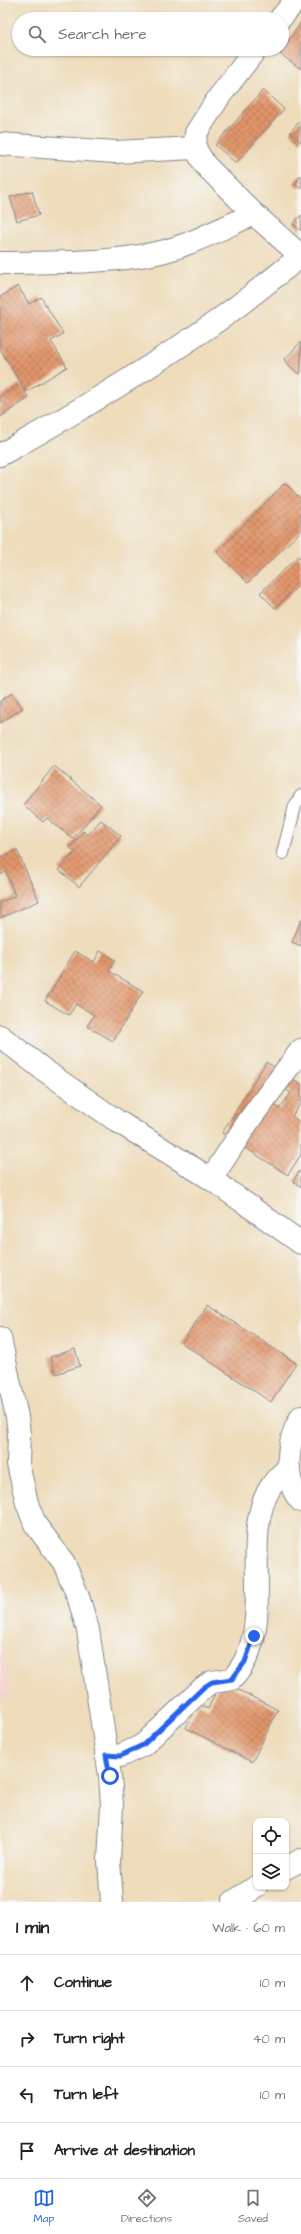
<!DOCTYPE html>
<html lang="en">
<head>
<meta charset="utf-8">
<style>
	:root { --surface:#fff; --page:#f2f2f2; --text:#202124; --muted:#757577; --line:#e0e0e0; --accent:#2563eb }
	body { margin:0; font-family:"Architects Daughter",sans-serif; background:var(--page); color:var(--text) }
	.controls { position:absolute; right:12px; bottom:12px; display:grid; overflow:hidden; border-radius:8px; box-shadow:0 1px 3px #0004 }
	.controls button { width:36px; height:36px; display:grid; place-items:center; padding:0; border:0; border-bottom:1px solid var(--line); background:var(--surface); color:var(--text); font:20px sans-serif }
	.stop { position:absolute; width:12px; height:12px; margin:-9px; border:3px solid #2563eb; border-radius:50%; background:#fff }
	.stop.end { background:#2563eb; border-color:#fff; box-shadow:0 1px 4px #0008 }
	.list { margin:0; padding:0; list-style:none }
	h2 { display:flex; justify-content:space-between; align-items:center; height:52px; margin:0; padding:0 16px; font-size:17px }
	h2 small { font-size:13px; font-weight:400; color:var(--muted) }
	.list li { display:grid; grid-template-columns:26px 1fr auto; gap:12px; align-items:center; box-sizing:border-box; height:56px; padding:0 16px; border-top:1px solid var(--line) }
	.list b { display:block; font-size:15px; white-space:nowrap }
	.list em { font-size:13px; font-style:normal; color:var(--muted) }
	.icon { flex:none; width:22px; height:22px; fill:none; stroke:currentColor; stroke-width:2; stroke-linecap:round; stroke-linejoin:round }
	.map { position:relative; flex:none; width:301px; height:1902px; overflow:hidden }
	.search { position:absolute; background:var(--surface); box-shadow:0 1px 3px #0004; left:12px; right:12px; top:12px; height:44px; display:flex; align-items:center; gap:10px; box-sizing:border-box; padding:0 14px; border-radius:22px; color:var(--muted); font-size:15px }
	.sheet { height:276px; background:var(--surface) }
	nav { display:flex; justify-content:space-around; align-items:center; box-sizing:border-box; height:56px; border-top:1px solid var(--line); background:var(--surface); font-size:11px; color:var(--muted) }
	nav a { display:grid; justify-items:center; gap:2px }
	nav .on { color:var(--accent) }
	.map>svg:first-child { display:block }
</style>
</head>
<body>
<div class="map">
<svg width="301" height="1902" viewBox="0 0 301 1902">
	<defs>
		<pattern id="building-cross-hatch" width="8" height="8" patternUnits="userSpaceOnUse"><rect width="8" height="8" fill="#e2956a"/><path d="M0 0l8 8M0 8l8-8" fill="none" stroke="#b67a5a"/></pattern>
	</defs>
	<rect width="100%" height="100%" fill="#f6f6f2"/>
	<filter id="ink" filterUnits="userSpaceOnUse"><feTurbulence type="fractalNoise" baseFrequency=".025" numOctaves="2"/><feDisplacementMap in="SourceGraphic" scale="8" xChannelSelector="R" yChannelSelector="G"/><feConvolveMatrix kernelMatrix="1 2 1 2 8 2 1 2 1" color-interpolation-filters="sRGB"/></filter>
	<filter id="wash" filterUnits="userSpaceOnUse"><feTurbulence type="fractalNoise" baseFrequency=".012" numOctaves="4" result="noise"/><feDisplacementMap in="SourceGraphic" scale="16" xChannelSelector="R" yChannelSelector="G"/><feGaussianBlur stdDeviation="0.9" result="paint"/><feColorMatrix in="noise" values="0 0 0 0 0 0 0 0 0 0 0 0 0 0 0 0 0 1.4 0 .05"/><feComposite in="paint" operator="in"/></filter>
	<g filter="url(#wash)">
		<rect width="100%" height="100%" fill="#eedcba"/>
		<polygon fill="#f7d0cc" points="0,1638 12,1697 0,1699"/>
		<g id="blocks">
			<g fill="url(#building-cross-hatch)" fill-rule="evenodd">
				<polygon points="301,22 301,69 280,54"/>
				<polygon points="263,90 284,109 236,163 215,145"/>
				<polygon points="301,120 301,142 290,132"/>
				<polygon points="301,175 301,189 294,183"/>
				<polygon points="32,191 39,215 17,221 10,197"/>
				<polygon points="301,215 301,231 293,224"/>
				<polygon points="18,286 29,304 41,297 63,334 51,341 67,367 26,392 0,349 0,297"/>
				<polygon points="301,342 301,372 298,374 284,360"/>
				<polygon points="19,384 29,398 0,417 0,397"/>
				<polygon points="285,483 301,499 301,531 248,583 217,552"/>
				<polygon points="298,556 301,559 301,583 275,608 260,593"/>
				<polygon points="12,693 23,708 0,723 0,701"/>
				<polygon points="54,766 101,805 73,839 47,818 43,822 23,805"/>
				<polygon points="101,820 121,836 79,887 59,870 75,852 70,848 83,831 88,835"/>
				<polygon points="17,850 39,901 0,918 0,902 15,896 6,872 0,875 0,857"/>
				<polygon points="301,920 301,946 292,942"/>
				<polygon points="75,951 94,962 100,951 115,960 109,971 143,991 113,1041 87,1026 94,1015 76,1004 69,1015 45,1001"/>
				<path d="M266,1062L301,1084V1103L292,1116L301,1123V1154L288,1175L222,1133ZM283,1087L291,1093L279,1109L271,1103Z"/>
				<polygon points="301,1169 301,1187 293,1181"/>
				<polygon points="207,1305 296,1363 271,1402 182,1343"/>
				<polygon points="75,1349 80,1366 56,1374 50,1357"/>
				<polygon points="221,1681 278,1710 252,1762 186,1728 198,1704 208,1709"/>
			</g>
		</g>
	</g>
	<g filter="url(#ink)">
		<use href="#blocks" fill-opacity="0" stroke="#84868c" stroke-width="1"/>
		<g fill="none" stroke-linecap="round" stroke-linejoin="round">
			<g stroke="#84868c" stroke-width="14">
				<polyline id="service" points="283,853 295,806 301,796"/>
			</g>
			<g stroke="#84868c" stroke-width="24">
				<g id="minor">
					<polyline points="280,19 296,0"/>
					<polyline points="256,49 219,97 196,133 195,148 205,165 254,214 301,256"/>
					<polyline points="0,144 115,152 195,148"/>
					<path d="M0,263C53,262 109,264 161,252C193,244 224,227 254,214"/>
					<path d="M0,455C74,414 147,370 217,321C246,301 273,278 301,256"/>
					<polyline points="0,1036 44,1070 117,1121 211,1179 301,1243"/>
					<polyline points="211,1179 250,1119 301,1050"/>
					<polyline points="0,1338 17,1417 19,1434 18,1464 27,1503 35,1524 64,1563 78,1596 88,1630 110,1776 112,1805 109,1861 112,1902"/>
					<path d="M301,1417C287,1441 282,1480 301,1501"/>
					<path d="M106,1755L120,1756L143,1745L204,1687L212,1682L232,1679C287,1621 224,1514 289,1468"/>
					<polyline points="286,1868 301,1860"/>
					<polyline points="233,1902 256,1887"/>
				</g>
			</g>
			<use href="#service" stroke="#fff" stroke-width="12"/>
			<use href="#minor" stroke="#fff" stroke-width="22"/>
		</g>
	</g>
	<g fill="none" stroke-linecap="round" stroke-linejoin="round" filter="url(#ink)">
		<polyline stroke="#2563eb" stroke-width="5" points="110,1776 106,1755 120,1756 143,1745 204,1687 212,1682 232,1679 245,1662 254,1636"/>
	</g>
</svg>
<div class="controls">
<button><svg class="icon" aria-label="locate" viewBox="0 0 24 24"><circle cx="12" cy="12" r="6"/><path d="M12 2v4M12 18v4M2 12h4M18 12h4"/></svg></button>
<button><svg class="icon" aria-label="layers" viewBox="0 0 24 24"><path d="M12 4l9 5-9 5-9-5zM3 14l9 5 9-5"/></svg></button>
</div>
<div class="stop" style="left:110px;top:1776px"></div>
<div class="stop end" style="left:254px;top:1636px"></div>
<div class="search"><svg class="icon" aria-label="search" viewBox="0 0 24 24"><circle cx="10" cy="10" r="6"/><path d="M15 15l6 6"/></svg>Search here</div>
</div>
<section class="sheet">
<h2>1 min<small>Walk · 60 m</small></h2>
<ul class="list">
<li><svg class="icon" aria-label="ahead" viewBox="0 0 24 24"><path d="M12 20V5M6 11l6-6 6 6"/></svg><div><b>Continue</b></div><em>10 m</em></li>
<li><svg class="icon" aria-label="right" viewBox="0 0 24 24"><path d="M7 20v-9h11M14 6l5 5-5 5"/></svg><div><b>Turn right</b></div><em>40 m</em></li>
<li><svg class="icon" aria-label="left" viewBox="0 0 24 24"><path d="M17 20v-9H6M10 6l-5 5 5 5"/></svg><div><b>Turn left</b></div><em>10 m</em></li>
<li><svg class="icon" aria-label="arrive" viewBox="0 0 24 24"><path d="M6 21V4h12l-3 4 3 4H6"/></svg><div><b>Arrive at destination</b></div></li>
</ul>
</section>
<nav>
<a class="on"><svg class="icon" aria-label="map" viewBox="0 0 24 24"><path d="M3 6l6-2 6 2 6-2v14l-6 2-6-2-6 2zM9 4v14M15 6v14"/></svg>Map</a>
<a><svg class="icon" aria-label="directions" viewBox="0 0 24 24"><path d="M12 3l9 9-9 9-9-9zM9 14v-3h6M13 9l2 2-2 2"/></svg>Directions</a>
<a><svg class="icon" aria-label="saved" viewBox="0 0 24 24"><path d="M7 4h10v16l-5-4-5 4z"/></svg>Saved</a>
</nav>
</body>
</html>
